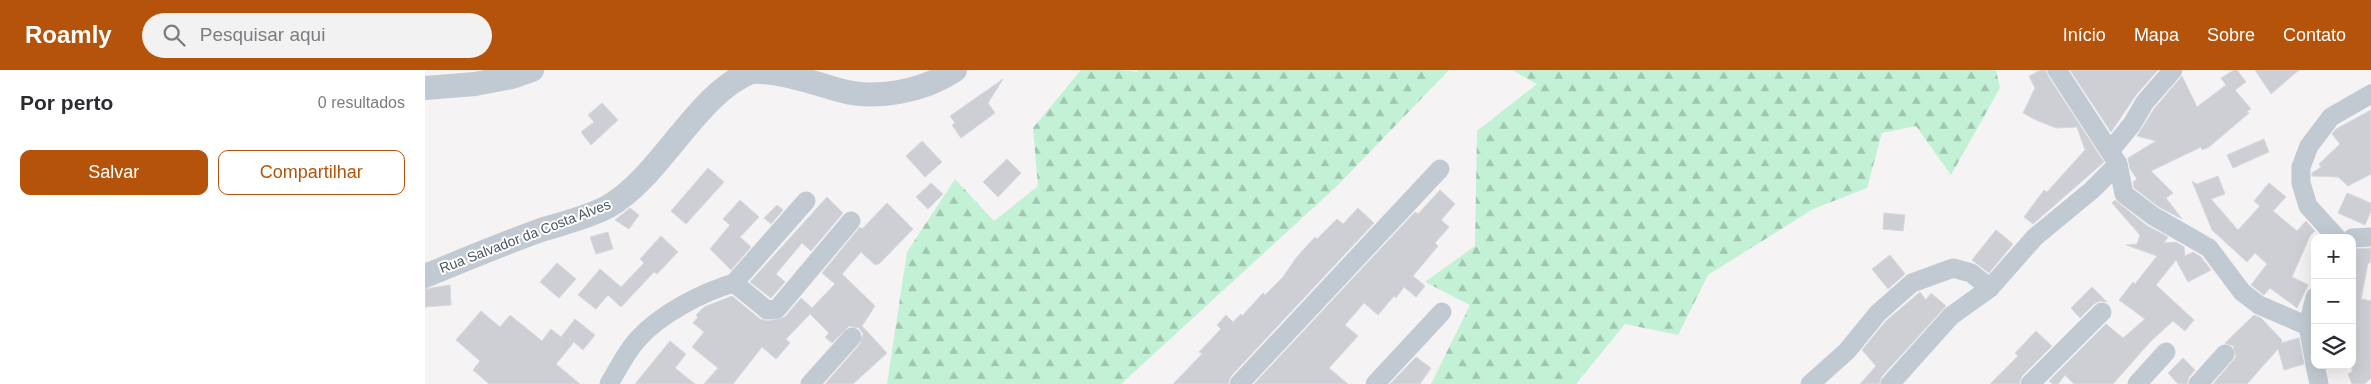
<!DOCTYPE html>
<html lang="pt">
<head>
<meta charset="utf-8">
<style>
	:root { --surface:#fff; --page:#f2f2f3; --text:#2b2b33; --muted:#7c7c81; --line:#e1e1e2; --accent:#b45309 }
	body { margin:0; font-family:Helvetica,sans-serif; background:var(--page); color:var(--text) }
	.controls { position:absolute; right:15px; bottom:15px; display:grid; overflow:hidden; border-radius:10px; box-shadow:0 5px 20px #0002 }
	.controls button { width:45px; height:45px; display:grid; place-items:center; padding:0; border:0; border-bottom:1px solid var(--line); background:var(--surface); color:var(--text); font:25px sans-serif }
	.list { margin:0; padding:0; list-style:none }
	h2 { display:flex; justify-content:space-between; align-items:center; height:65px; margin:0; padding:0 20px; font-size:21px }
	h2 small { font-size:16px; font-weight:400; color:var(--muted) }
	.actions { display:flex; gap:10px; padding:15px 20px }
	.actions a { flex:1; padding:11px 0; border:1px solid var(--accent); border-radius:10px; text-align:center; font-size:18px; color:var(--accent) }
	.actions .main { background:var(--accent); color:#fff }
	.icon { flex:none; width:28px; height:28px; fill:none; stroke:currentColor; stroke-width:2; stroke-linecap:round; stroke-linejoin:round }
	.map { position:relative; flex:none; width:1946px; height:314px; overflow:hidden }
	header { display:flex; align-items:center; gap:30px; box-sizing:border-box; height:70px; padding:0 25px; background:var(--accent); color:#fff }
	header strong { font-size:24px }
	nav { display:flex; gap:28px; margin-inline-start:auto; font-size:18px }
	.search { width:350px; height:45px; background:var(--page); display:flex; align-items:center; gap:12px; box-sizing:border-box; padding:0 18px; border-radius:28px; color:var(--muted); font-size:19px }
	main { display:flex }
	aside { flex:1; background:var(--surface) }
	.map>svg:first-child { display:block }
</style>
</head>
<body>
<header>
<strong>Roamly</strong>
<div class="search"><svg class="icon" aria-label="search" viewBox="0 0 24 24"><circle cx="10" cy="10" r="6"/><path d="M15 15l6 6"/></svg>Pesquisar aqui</div>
<nav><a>Início</a><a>Mapa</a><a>Sobre</a><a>Contato</a></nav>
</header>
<main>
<aside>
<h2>Por perto<small>0 resultados</small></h2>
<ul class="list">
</ul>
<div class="actions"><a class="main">Salvar</a><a>Compartilhar</a></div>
</aside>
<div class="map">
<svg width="1946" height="314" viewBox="0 0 1946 314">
	<defs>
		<pattern id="forest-firs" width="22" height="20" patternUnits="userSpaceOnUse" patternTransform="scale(1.25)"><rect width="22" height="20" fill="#c3f1d5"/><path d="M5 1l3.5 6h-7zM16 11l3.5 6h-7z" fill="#a0c6b0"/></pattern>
	</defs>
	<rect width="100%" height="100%" fill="#f5f3f3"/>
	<g fill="url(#forest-firs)">
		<polygon points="656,0 698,0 712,2 712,0 1024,0 912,116 696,314 462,314 482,182 530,109 569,151 613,116 608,58"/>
		<polygon points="1087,0 1571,0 1575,18 1526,105 1491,56 1457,63 1442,118 1388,139 1283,205 1253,265 1200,254 1151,314 1006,314 1045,235 1000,212 1050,176 1052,61 1112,14"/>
	</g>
	<g fill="#cdcfd5" stroke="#d7d9de">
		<polygon points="1616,0 1621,0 1623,6 1679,92 1608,154 1599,147 1619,120 1622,122 1660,80 1652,57 1631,58 1611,50 1598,43 1610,18 1604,6"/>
		<polygon points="1645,0 1733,0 1711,25 1686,62"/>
		<polygon points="1809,0 1812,0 1821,12 1810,20 1826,39 1821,42 1824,43 1784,77 1777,80 1776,77 1726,101 1748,123 1741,128 1757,149 1734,137 1709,118 1708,112 1712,109 1705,99 1703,88 1731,71 1712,66 1729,39 1757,6 1772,37 1801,15 1796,8"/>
		<polygon points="1830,0 1874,0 1846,24"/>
		<polygon points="578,9 563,33 570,43 536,68 527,55 530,53 525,46"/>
		<polygon points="177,33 193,50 166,75 156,62 169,52 163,45"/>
		<polygon points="1946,40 1946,104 1923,116 1913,107 1887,106 1887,103 1896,97 1894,94 1915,74 1907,64 1911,59"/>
		<polygon points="1839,69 1844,82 1808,98 1802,85"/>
		<polygon points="497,71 517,92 500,107 481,86"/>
		<polygon points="582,89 596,103 573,127 558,112"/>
		<polygon points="283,98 299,112 261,154 246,141"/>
		<polygon points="1793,106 1800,124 1786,129 1813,160 1835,136 1829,131 1844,113 1861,127 1848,141 1872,161 1881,151 1890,161 1885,166 1867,207 1883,215 1872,238 1845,218 1839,225 1826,215 1842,194 1830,183 1822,192 1787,160 1767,111 1772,114"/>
		<polygon points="506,113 518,124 503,139 491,127"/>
		<polygon points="1015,120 1030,134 1016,150 1024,157 1010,173 1013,176 988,206 1000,216 991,227 979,217 971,228 969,226 953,245 939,233 920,255 933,266 904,298 923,314 829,314 990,142 993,144"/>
		<polygon points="1922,123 1946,133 1946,141 1940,155 1913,143"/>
		<polygon points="402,127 418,143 386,181 377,173 351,204 360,212 346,228 325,212"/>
		<polygon points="315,130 334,147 315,167 326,177 306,200 285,179 305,155 298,149"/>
		<polygon points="1690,130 1721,155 1743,167 1739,173 1751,172 1759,177 1760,186 1768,182 1776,187 1786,200 1763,212 1751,190 1731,215 1769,250 1760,261 1748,251 1725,272 1688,314 1649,314 1640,305 1633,314 1628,314 1624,311 1681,254 1698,268 1720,249 1694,230 1708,212 1710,214 1732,186 1701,175 1712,174 1715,165 1687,133"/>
		<polygon points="462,133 488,159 455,193 450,195 436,182 417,204 450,236 437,256 462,283 428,314 400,314 435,274 438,264 434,258 424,256 407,273 400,267 404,263 385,244 361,269 365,273 351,289 337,277 308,314 279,314 293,298 267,277 279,262 268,253 273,247 271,245 279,237 307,226 335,249 343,251 360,247 376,228 387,238 410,214 397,203 435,157 437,159"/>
		<polygon points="352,135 358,140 346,154 339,148"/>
		<polygon points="205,138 214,145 204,159 190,150"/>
		<polygon points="933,138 949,153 806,306 803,314 748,314 777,284 774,282 796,259 792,255 801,245 808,252 816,244 817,246 838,223 840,225 858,207 871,188 890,167 892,169 912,149 918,154"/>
		<polygon points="1459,143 1480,145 1478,161 1458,159"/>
		<polygon points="1571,160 1588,174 1564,203 1547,190"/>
		<polygon points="183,162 188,179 171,184 165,167"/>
		<polygon points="236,166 253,182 232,204 229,202 196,237 183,225 171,239 153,225 175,199 196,217 219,193 215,189"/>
		<polygon points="1946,178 1945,193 1943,193 1936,229 1946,231 1946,308 1940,314 1927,314 1923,304 1927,302 1927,179"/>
		<polygon points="1465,185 1480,204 1463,219 1447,199"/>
		<polygon points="132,193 151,209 134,228 115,212"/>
		<polygon points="25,215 26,235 0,237 0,219"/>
		<polygon points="1667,217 1682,232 1675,231 1669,234 1655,248 1646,238"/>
		<polygon points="1495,222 1501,230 1506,223 1521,236 1457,306 1454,314 1435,314 1451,296 1437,280 1461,251"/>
		<polygon points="56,241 75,257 85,245 117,271 126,259 136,267 150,249 170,265 158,280 149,272 131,294 155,314 64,314 48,300 55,291 31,270"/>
		<polygon points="1829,245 1836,248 1857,270 1856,273 1874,268 1879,294 1859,300 1853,279 1822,314 1788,314 1811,287 1808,276 1800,273"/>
		<polygon points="1611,261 1627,276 1597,306 1594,314 1565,314 1593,286 1590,283"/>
		<polygon points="245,271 261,284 250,298 270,314 210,314"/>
		<polygon points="991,287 1006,298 995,314 965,314"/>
		<polygon points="1758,288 1770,300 1764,307 1762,314 1753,314 1743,303"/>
	</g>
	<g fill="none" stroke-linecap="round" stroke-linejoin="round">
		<g stroke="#c1cad2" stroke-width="19">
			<polyline points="1632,0 1693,94 1699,124 1728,146 1784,178 1817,222 1834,235 1883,256"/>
			<polyline points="1685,81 1707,54 1720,32 1748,0"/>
			<polyline points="1912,168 1883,136 1876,113 1876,97 1884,76 1906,47 1946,24"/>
			<polyline points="1927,168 1946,167"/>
			<polyline points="309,213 342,240 352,239 426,151"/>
			<polyline points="309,213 381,131"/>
			<polyline points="1890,227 1883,256 1890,294"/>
			<polyline points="1890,295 1894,314"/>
			<path d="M184,314C193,299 201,282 213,269C235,244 278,222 309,213"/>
			<polyline points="385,314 427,267"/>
			<polyline points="814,314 1015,99"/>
			<polyline points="950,314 1017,242"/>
			<polyline points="1385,314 1422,281 1453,243 1487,213 1528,198 1546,203 1565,218"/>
			<polyline points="1465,314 1526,246 1565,218 1610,167 1667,120 1693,94"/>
			<polyline points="1605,314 1677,242"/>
			<polyline points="1712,314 1741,282"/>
			<polyline points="1773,314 1800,284"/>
		</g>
		<g stroke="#c1cad2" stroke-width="24">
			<polyline points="0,18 50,14 87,7 107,0"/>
			<path d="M0,206C39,190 77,174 116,160C136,154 167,146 184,136C236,106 272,23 326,2C351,0 390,13 414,20C450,31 499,21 530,0"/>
		</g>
	</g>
	<g text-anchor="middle" stroke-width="4" stroke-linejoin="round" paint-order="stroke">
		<g font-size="14" fill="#4a5661" stroke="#fff">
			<text transform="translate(100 166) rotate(-21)" y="5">Rua Salvador da Costa Alves</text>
		</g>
	</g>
</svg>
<div class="controls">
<button>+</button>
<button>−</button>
<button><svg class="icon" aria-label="layers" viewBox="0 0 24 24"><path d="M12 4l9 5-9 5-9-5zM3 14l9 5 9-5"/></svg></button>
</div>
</div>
</main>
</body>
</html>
